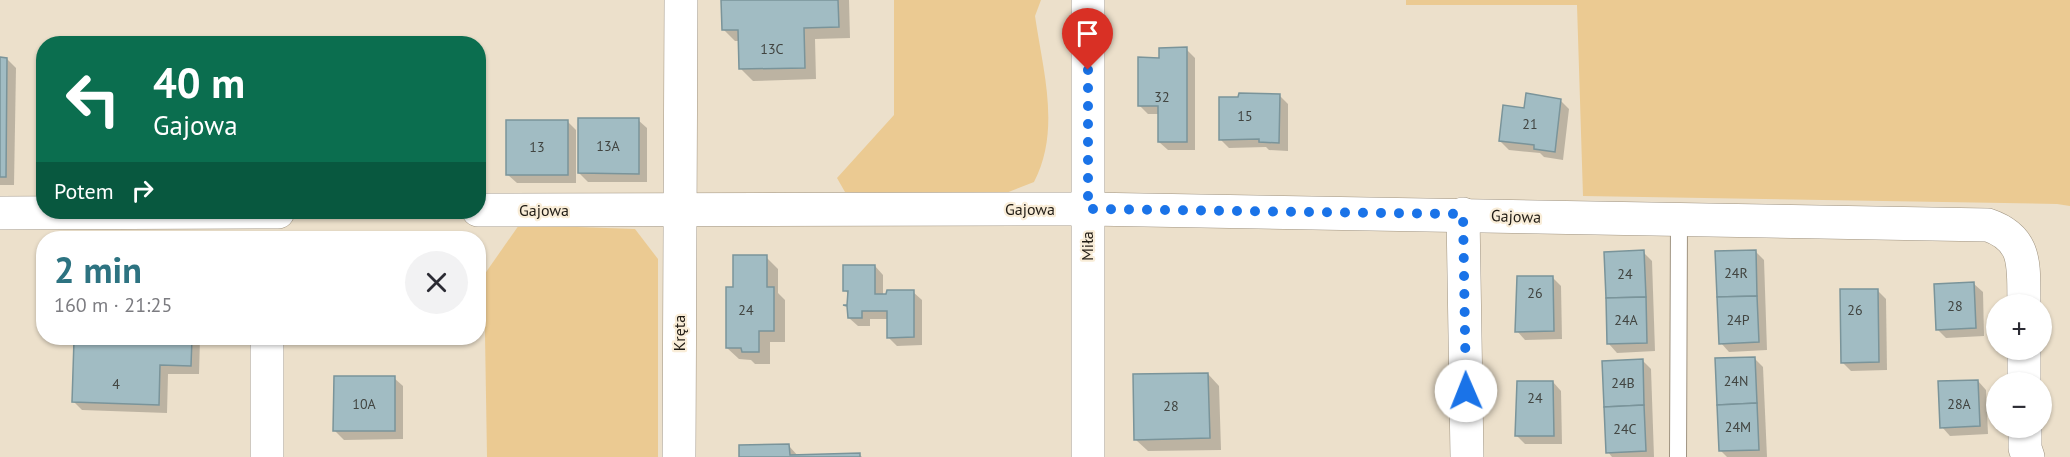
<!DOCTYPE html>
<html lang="pl">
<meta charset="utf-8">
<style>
:root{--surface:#fff;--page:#f2f2f3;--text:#2b2b33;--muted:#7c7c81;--accent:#2d7381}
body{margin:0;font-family:"PT Sans",sans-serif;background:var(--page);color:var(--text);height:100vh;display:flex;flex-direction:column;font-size:22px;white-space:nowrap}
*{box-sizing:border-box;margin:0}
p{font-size:20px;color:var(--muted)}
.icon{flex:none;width:33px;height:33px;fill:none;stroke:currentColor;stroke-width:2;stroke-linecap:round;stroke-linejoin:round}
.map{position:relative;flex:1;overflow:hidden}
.side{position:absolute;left:36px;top:231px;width:450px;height:114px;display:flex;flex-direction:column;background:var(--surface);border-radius:24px;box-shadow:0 2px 4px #0004}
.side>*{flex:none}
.top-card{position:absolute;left:36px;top:36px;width:450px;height:183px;border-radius:24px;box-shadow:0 2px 4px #0004;background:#0b6e4f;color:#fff;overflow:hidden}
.fabs{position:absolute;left:1986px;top:294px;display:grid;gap:12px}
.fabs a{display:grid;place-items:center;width:66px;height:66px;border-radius:50%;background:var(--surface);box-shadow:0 2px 4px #0004;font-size:30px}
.pin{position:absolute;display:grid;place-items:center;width:51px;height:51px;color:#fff;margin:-62px -26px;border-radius:50% 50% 50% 0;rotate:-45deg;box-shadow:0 0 6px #0007}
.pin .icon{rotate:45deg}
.me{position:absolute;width:66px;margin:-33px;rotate:359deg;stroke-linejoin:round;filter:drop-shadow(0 0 4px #0008)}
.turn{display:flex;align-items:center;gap:21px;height:126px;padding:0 18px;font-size:27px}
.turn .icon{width:78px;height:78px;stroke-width:2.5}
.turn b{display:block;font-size:42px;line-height:51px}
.then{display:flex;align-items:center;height:57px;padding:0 18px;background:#0003;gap:12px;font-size:22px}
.round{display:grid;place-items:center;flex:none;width:63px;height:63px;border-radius:32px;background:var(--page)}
.headline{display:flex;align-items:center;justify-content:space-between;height:102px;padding:0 18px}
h1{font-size:36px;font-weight:700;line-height:45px;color:var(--accent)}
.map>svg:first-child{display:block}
.green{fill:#ebca92}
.shadow{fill:#0003}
.building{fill:#a1bcc3;stroke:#7a949a;stroke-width:1.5}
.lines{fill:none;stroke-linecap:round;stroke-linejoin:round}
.lane-casing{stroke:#9f9380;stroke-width:18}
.street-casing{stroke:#9f9380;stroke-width:34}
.lane{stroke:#fff;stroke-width:16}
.street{stroke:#fff;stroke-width:33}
.route{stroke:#1a73e8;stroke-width:10;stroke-dasharray:0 18}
.labels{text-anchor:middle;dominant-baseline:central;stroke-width:4.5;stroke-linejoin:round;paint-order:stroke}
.number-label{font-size:14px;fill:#414440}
.street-label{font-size:16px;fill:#211c15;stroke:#f9edd8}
</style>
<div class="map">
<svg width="2070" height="457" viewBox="0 0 2070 457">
<rect width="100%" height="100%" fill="#ece0cb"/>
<g class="green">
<path d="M 894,0 L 1041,0 L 1035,16 C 1043,71 1061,130 1034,182 L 996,197 L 845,192 L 837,178 L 894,115 Z"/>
<path d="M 1406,0 L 2070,0 L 2070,206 L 2057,204 L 1583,196 L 1577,5 L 1406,5 Z"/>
<path d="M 519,225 L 635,229 L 658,259 L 658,457 L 487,457 L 484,275 Z"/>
</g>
<g class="shadow">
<path d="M 722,0 L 849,0 L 850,38 L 815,39 L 816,79 L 753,81 L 741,69 L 740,41 L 735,41 L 723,29 Z"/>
<path d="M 1186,49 L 1195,58 L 1195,150 L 1168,150 L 1159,142 L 1159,114 L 1148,114 L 1139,105 L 1160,59 Z"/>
<path d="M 0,59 L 7,59 L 16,68 L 14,185 L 0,185 Z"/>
<path d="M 1279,95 L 1288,104 L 1288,151 L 1269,150 L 1266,147 L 1229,148 L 1220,139 Z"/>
<path d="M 1560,100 L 1569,109 L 1563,160 L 1544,157 L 1540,153 L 1509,150 L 1500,141 L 1526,109 Z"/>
<path d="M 638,120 L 647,128 L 647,182 L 588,182 L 579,173 Z"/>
<path d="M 567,121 L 576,130 L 576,183 L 517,183 L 508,175 Z"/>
<path d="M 1755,251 L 1764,260 L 1767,350 L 1729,352 L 1721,343 Z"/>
<path d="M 1643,252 L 1652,261 L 1655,351 L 1617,353 L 1609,344 Z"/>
<path d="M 766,257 L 778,269 L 778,293 L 785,300 L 785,342 L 770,342 L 770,364 L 755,364 L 751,360 L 739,359 L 727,348 L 734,288 Z"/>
<path d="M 875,266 L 883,275 L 883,295 L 913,292 L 922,300 L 922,345 L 897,346 L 888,337 L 888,319 L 870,319 L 870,326 L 858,326 L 849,318 L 849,295 L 845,290 Z"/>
<path d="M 1553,278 L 1561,286 L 1562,339 L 1525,340 L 1517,331 Z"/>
<path d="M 1974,284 L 1983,292 L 1984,336 L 1946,338 L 1937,329 Z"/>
<path d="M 1877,290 L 1886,299 L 1887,370 L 1851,371 L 1842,362 Z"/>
<path d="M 128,338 L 200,338 L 199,374 L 168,374 L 167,413 L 82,410 L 74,402 L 128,343 Z"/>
<path d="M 1755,359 L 1763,367 L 1767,457 L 1727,457 L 1720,450 Z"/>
<path d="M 1642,360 L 1651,369 L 1654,457 L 1612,457 L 1608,452 Z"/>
<path d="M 1208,374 L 1219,386 L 1221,450 L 1148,451 L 1136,440 Z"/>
<path d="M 394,378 L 403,386 L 403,439 L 344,440 L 335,431 Z"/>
<path d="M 1978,381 L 1986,390 L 1988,434 L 1950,436 L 1942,427 Z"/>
<path d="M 1553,382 L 1561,391 L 1562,444 L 1525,444 L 1517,436 Z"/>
<path d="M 789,446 L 799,457 L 860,455 L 862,457 L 741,457 Z"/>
</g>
<g class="building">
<path d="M 721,0 L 838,0 L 839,27 L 804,28 L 805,68 L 739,69 L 738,30 L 722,30 Z"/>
<path d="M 1187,47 L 1187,142 L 1158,142 L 1158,106 L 1138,106 L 1138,57 L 1159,58 L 1159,48 Z"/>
<path d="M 0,57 L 7,58 L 6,177 L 0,177 Z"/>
<path d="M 1239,93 L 1280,94 L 1279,143 L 1259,142 L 1259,139 L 1219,140 L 1219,97 L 1238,97 Z"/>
<path d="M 1526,93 L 1561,99 L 1555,152 L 1534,149 L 1534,145 L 1499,141 L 1503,105 L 1524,108 Z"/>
<path d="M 578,118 L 639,118 L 639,174 L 578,173 Z"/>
<rect x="506" y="120" width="62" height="55"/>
<path d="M 1644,250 L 1646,297 L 1606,298 L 1604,252 Z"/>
<path d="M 1756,250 L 1757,296 L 1717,297 L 1715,251 Z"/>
<path d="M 733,255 L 767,255 L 767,287 L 774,287 L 774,331 L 759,331 L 759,352 L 742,352 L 741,348 L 726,348 L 726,287 L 733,287 Z"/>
<path d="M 843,265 L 875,265 L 875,294 L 886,294 L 887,290 L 914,290 L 914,337 L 887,338 L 887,311 L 862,311 L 862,318 L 848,318 L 847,306 L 843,305 L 847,305 L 848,291 L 843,291 Z"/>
<path d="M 1517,276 L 1553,276 L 1554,331 L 1515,332 Z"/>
<path d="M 1974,282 L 1976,328 L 1936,330 L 1934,284 Z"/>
<path d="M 1840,289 L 1878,289 L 1879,362 L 1841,363 Z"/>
<path d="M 1757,296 L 1759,342 L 1719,344 L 1717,297 Z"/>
<path d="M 1646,297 L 1647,343 L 1607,344 L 1606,298 Z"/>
<path d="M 127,338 L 192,338 L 191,366 L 160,365 L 159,405 L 72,402 L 74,340 L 127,341 Z"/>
<path d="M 1755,357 L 1757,403 L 1717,405 L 1715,358 Z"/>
<path d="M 1643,359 L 1644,405 L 1604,407 L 1602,361 Z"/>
<path d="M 1208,373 L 1210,438 L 1134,440 L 1133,374 Z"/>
<path d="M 334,376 L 395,376 L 395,431 L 333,431 Z"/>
<path d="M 1978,380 L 1980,426 L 1940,428 L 1938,381 Z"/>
<path d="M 1517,381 L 1553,381 L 1554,436 L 1515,436 Z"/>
<path d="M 1757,403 L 1759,450 L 1719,451 L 1717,405 Z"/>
<path d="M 1644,405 L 1646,451 L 1606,453 L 1604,407 Z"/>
<path d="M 789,444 L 790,455 L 860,453 L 860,457 L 739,457 L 739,445 Z"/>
</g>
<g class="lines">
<g class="lane-casing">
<path id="lane" d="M 1678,457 L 1679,221"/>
</g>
<g class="street-casing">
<g id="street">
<path d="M 478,210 L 1087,209 L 1988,225 C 2029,239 2023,268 2024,304"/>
<path d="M 0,213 L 278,212"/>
<path d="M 1463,214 L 1467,457"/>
<path d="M 2024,350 L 2024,382"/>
<path d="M 2025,428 L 2025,448 L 2028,457"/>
<path d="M 267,457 L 267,338"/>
<path d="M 679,457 L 681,0"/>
<path d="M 1088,457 L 1088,0"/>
</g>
</g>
<use href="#lane" class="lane"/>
<use href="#street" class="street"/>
</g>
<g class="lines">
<path class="route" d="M 1088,70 L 1088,209 L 1463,214 L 1466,391"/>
</g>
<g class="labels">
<g class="number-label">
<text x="772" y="49">13C</text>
<text x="1162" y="97">32</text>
<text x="1245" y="116">15</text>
<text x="1530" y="124">21</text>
<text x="608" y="146">13A</text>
<text x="537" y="147">13</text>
<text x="1736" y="273">24R</text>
<text x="1625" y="274">24</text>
<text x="1535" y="293">26</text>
<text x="1955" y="306">28</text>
<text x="746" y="310">24</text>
<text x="1855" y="310">26</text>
<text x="1626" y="320">24A</text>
<text x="1738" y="320">24P</text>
<text x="1736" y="381">24N</text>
<text x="1623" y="383">24B</text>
<text x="116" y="384">4</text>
<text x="1535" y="398">24</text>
<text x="364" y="404">10A</text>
<text x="1959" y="404">28A</text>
<text x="1171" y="406">28</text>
<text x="1738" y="427">24M</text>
<text x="1625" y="429">24C</text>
</g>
<g class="street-label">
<text x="1030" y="209">Gajowa</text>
<text x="544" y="210">Gajowa</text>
<text transform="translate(1516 216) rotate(2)">Gajowa</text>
<text transform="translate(1087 246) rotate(-90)">Miła</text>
<text transform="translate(679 333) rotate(-90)">Kręta</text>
</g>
</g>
</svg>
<div class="fabs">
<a>+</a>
<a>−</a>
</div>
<div class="pin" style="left:1088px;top:70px;background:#d93025"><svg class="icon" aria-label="arrive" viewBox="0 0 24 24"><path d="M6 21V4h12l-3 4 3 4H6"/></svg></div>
<svg class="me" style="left:1466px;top:391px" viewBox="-20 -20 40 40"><circle r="19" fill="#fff"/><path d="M0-13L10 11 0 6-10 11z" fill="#1a73e8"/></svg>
<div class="top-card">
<div class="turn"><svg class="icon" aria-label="left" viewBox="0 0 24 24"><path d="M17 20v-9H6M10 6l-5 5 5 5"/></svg><div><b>40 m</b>Gajowa</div></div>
<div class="then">Potem<svg class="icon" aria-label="right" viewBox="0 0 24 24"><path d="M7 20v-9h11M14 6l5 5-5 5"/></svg></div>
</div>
<section class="side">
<div class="headline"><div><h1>2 min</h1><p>160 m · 21:25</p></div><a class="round"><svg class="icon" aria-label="close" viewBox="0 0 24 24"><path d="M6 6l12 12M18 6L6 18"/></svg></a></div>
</section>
</div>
